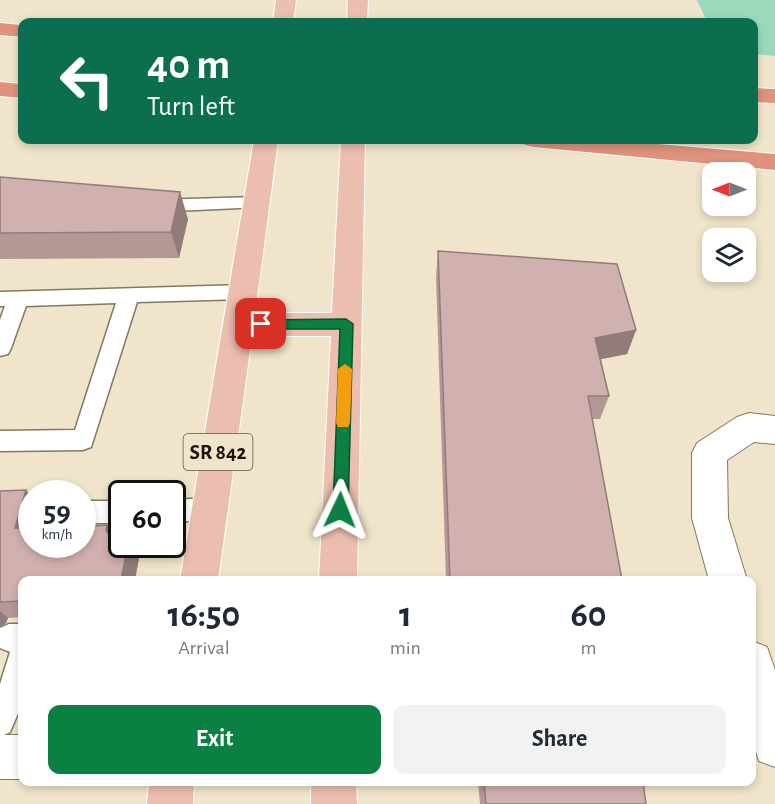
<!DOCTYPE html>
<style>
:root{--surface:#fff;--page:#f2f2f3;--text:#1f2937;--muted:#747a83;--accent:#0b8043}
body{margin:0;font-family:"Alegreya Sans",sans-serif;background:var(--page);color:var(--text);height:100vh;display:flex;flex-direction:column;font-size:22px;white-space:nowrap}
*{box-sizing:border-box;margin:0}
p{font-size:20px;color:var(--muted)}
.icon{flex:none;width:33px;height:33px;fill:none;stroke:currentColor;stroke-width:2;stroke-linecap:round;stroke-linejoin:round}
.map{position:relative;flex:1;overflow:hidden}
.details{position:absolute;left:18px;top:576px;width:738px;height:210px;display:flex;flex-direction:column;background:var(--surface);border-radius:12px;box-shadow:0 3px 9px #0003}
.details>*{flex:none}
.hud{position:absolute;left:18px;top:18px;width:740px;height:126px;border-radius:12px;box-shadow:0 3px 9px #0003;background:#0b6e4f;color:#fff;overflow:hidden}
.needle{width:39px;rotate:270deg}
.controls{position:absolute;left:702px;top:162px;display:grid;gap:12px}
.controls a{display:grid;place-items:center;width:54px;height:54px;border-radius:12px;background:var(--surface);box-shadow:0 3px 9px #0003;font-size:30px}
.speed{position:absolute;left:18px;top:480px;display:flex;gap:12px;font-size:30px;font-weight:700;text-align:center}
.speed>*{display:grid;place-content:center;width:78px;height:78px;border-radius:50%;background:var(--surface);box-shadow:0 3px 9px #0003;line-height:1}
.speed small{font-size:15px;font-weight:400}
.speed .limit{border:3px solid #111;border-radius:9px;background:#fff;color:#111}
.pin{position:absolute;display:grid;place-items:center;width:51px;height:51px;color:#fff;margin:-26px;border-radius:12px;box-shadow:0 3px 9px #0006}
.me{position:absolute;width:66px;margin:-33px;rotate:2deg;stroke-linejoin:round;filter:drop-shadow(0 0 4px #0008)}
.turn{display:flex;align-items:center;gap:21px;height:126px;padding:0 30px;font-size:27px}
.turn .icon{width:78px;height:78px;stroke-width:2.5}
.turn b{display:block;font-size:42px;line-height:51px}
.eta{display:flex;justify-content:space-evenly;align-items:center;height:102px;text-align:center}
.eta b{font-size:36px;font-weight:600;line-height:42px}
.primary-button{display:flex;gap:12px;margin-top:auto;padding:12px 30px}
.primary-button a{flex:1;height:69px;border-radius:12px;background:var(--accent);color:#fff;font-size:24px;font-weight:600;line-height:69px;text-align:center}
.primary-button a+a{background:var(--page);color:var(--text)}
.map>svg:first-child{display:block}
.green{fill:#9bd9bd}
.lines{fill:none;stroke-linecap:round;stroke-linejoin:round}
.service-casing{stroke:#837961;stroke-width:3}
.minor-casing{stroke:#837961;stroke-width:2}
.tertiary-casing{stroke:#837961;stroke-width:2}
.primary-casing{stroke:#fff;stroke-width:2}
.motorway-casing{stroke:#fff;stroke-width:2}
.service{fill:#fff;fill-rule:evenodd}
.minor{fill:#fff;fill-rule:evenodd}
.tertiary{fill:#fff;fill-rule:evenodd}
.primary{fill:#ecbeb0;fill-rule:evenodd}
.motorway{fill:#df937c;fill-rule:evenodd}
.wall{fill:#b49896}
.shaded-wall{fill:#927c7a}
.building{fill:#d1b1af;stroke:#927c7a;stroke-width:1.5}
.route{fill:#0b8043;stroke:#07532c;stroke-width:1.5}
.slow{fill:#f59e0b}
.labels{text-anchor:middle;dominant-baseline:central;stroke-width:5;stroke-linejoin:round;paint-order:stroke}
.shield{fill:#f0e5ca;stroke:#5a5446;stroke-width:1.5}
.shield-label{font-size:21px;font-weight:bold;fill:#1a160d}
</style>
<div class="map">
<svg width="775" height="804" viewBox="0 0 775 804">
<rect width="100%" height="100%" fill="#f0e5ca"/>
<path class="green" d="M 697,0 L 775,0 L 775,56 L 753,54 L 753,22 L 707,22 Z"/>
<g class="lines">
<g class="service-casing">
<g id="service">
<path d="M 256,197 L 262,199 L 265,203 L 262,207 L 153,212 L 147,210 L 144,206 L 147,202 L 153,200 Z"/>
<path d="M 244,285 L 251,287 L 254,292 L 251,297 L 244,299 L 137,302 L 91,447 L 83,450 L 0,451 L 0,431 L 75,430 L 116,303 L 26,306 L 11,348 L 8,354 L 0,356 L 0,320 L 5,306 L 0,306 L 0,292 Z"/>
<path d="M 209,498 L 218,501 L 221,509 L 218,517 L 209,520 L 172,522 L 172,500 Z"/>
<rect x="82" y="501" width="40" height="22"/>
<path d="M 122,541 L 122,544 L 146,546 L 142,554 L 133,558 L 124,554 L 120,546 Z"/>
<path d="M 9,624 L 22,624 L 22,704 L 10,732 L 0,737 L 0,684 L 10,652 L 0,648 L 0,628 Z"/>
</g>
</g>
<g class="minor-casing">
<g id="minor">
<path d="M 749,413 L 775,416 L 775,444 L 754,442 L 727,460 L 728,518 L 747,580 L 709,580 L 692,518 L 692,453 L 697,443 L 737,417 Z"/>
<path d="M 752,641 L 767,647 L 775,670 L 775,767 L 759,761 L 752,739 Z"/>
</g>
</g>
<g class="tertiary-casing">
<rect id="tertiary" x="0" y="735" width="22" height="44"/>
</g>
<g class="primary-casing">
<g id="primary">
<path d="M 276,0 L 296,0 L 293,22 L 273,22 Z"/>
<path d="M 348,0 L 368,0 L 367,22 L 347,22 Z"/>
<path d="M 254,140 L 278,140 L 255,313 L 332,313 L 341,140 L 365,140 L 357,580 L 319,580 L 331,336 L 252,336 L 218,580 L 180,580 Z"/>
<path d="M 149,782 L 194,782 L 193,804 L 147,804 Z"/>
<path d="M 311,782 L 356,782 L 357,804 L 311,804 Z"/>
</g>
</g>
<g class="motorway-casing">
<g id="motorway">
<path d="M 0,23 L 22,25 L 22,37 L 0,35 Z"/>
<path d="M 0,82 L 22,84 L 22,98 L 0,96 Z"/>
<path d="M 753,88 L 775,89 L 775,103 L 753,102 Z"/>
<path d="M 521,140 L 611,140 L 775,154 L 775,170 L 533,147 L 524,145 Z"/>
</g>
</g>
<use href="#service" class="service"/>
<use href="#minor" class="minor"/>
<use href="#tertiary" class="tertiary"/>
<use href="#primary" class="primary"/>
<use href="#motorway" class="motorway"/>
</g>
<g class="wall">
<path d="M 0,177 L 188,219 L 179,258 L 0,259 Z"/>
<path d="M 438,251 L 636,330 L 627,354 L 601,359 L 609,396 L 600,419 L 592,419 L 622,580 L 446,580 L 436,277 Z"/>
<path d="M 26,490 L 32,498 L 32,544 L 78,545 L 89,540 L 107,525 L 118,542 L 139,558 L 135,580 L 22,580 L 22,617 L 8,618 L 6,623 L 0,627 L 0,491 Z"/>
<path d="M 478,782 L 643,782 L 646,804 L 480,804 Z"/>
</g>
<g class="shaded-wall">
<path d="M 180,192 L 188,219 L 179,258 L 171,232 Z"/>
<path d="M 636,330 L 627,354 L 587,362 L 595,338 Z"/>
<path d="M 26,490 L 32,498 L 32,544 L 40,556 L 15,528 Z"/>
<path d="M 107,525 L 119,543 L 112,539 L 106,530 Z"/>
<path d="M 128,544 L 131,544 L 139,558 L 135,580 L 121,580 Z"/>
<path d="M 0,611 L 8,618 L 6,623 L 0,627 Z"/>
</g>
<g class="building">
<path d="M 0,177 L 180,192 L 171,232 L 0,233 Z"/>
<path d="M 438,251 L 617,264 L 636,330 L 595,338 L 609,396 L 588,396 L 622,580 L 450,580 Z"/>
<path d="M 26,490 L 15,528 L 20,528 L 25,539 L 32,541 L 32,544 L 82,544 L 82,543 L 89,540 L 93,526 L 107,525 L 106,530 L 112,539 L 122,543 L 122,544 L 128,544 L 121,580 L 22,580 L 22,601 L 0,602 L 0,491 Z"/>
<path d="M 484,782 L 643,782 L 646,804 L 486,804 Z"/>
</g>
<path class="route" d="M 346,319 L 353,324 L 348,510 L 346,515 L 340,517 L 335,515 L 333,510 L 340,329 L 261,329 L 254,324 L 261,320 Z"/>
<path class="slow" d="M 345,364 L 352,369 L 350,423 L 348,427 L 338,427 L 336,423 L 338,369 Z"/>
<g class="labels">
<rect class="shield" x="183.5" y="434" width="69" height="36" rx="4.5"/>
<g class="shield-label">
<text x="218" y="452">SR 842</text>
</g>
</g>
</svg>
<div class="controls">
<a><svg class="needle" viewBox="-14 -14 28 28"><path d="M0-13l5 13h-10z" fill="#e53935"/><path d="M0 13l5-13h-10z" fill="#747a83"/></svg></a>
<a><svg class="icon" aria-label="layers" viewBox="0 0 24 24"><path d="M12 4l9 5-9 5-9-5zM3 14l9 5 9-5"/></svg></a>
</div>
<div class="speed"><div>59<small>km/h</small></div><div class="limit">60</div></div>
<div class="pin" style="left:261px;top:324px;background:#d93025"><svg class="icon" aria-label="arrive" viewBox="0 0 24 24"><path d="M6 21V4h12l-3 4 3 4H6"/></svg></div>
<svg class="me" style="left:340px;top:510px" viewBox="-20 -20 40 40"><path d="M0-17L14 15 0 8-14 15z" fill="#0b8043" stroke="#fff" stroke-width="4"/></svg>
<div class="hud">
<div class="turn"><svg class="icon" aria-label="left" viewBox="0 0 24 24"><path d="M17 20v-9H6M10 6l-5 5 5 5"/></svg><div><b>40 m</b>Turn left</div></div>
</div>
<section class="details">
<div class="eta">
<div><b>16:50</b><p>Arrival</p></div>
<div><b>1</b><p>min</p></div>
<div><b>60</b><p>m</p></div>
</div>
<div class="primary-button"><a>Exit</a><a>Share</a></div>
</section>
</div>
